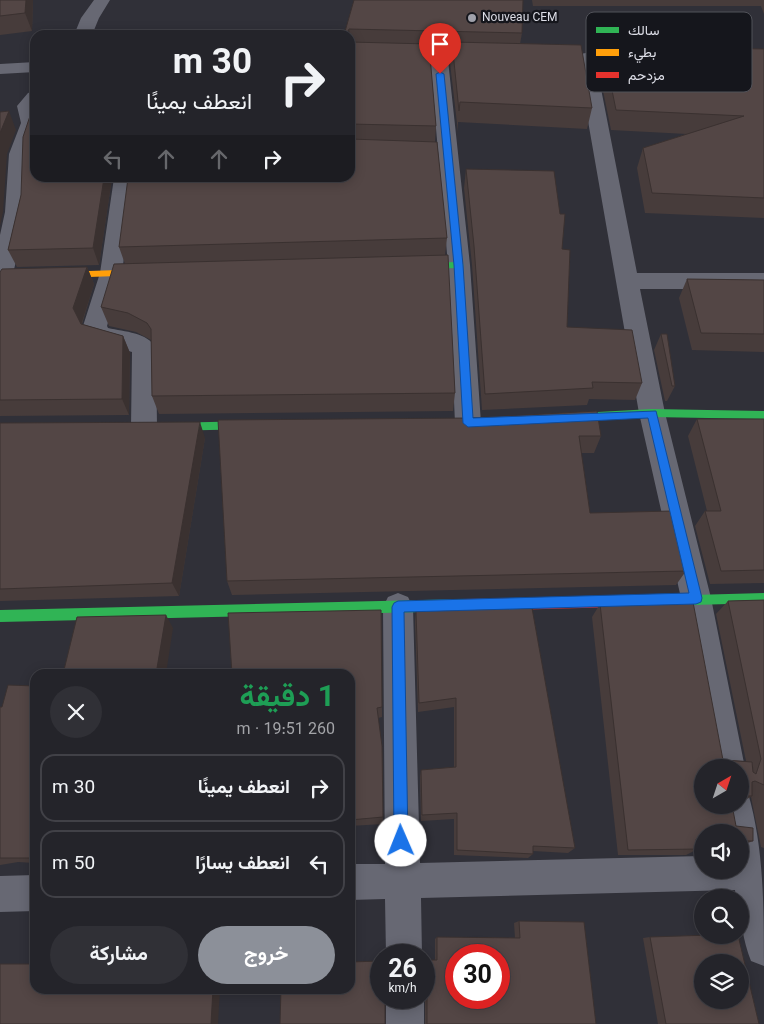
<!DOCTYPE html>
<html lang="ar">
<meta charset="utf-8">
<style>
:root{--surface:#24242a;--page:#303036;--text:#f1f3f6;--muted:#a3a4a8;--line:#414147;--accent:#8c9099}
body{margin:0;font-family:Georgia,Vazirmatn,serif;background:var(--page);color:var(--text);direction:rtl;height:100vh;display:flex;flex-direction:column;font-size:19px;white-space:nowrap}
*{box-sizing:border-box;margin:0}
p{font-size:16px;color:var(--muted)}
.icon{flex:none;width:28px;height:28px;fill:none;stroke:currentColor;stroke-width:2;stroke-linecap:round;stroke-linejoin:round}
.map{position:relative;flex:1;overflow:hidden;direction:ltr}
.details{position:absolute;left:30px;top:669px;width:325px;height:325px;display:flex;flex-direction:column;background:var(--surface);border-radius:15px;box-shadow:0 2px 12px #0003,0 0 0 1px var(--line);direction:rtl}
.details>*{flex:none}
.guide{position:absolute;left:30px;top:30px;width:325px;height:152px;border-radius:15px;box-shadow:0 2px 12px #0003,0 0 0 1px var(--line);direction:rtl;background:#24242a;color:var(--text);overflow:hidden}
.needle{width:32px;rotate:39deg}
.controls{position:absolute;left:694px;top:759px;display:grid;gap:10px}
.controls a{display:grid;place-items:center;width:55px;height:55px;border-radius:50%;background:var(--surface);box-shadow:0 2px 12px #0003,0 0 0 1px var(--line);font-size:25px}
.speed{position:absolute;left:370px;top:944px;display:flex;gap:10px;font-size:25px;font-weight:700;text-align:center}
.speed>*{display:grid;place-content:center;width:65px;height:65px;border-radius:50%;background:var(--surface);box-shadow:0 2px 12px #0003,0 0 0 1px var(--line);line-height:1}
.speed small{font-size:12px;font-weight:400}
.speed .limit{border:8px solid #d22;background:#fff;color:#111}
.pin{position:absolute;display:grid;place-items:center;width:42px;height:42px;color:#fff;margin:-51px -21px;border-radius:50% 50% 50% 0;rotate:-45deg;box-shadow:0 0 5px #0007}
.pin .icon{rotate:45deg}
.me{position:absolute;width:55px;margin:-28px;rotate:359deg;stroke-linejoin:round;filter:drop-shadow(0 0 4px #0008)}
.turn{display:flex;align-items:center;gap:18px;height:105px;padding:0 20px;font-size:22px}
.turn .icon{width:65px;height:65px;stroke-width:2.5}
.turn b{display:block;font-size:35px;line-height:42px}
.lanes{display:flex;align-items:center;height:48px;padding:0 20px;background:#0003;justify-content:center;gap:25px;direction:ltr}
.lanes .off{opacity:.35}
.round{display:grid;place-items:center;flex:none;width:52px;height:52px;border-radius:26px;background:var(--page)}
.summary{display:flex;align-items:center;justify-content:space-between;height:85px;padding:0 20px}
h1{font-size:30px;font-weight:700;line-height:38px;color:#1e9e55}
.button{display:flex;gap:10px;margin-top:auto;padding:10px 20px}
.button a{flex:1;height:58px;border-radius:30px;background:var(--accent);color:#fff;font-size:20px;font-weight:700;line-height:58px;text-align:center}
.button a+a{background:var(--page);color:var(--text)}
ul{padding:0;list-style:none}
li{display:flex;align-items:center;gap:15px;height:68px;margin:0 10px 8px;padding:0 10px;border:2px solid var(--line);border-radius:15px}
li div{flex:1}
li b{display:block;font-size:19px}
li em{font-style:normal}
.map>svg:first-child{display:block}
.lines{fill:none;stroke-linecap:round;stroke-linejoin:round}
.street{fill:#676873;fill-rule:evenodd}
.fast{fill:#30b455;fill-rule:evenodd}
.slow{fill:#ff9f0a;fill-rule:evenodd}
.jam{fill:#e5322d;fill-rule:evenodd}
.wall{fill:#473c3b}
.shaded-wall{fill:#3a3130}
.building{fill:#534645;stroke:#3a3130;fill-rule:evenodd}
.route{fill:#1a73e8;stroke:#114b97}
.poi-dot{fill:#a0a1aa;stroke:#15161c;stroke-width:2}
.labels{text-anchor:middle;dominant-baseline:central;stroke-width:4.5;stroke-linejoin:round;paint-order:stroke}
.far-poi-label{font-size:12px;fill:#dddee7;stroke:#15161c;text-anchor:start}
.key{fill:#15161c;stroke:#515259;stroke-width:1}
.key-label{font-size:14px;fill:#dddee7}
</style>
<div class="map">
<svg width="764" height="1024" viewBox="0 0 764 1024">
<rect width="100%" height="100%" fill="#303038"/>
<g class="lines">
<g class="street">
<path d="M 94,0 L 110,0 L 99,18 L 92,35 L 74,35 L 81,18 Z"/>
<path d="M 350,48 L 488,51 L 494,52 L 497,56 L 494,60 L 488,61 L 448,60 L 470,265 L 481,423 L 477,430 L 468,433 L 459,430 L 455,423 L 448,265 L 430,60 L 350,58 Z"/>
<path d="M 586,53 L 592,54 L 595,58 L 637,273 L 764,273 L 764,289 L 640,289 L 665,413 L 711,598 L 745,768 L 740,780 L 740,768 L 712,768 L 681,598 L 639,413 L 577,58 L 580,54 Z"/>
<path d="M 35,62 L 35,72 L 0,74 L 0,64 Z"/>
<path d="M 35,91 L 35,138 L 29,154 L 27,212 L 11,283 L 8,289 L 0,291 L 0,235 L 5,212 L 9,154 L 21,123 L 17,106 L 28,93 Z"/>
<path d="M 114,178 L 134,178 L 122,273 L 107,326 L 108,328 C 125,332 147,332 156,348 L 157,427 L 153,434 L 144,437 L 135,434 L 131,427 L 132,352 L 90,340 L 83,326 L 100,273 Z"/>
<path d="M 398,593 L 408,597 L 413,607 L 420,863 L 702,856 L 702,870 L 740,870 L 740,832 L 724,832 L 719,805 L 740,805 L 740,790 L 748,793 C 764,848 764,908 764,966 L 751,961 C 743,940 740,920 740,898 L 736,898 L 735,890 L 421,898 L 422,955 L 386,955 L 385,899 L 350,900 L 350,864 L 385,864 L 383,607 L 388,597 Z"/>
<path d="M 35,875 L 35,911 L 0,912 L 0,876 Z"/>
<rect x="386" y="998" width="38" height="26"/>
</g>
<g class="fast">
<path d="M 459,262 L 464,265 L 459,268 L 411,269 L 406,266 L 411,263 Z"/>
<path d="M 652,409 L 764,411 L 764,419 L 652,417 L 561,422 L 556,418 L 561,414 Z"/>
<path d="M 256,421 L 261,425 L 256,429 L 164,431 L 159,427 L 164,423 Z"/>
<path d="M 764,593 L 764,603 L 657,606 L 653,605 L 651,601 L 653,597 L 657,596 Z"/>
<path d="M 465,599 L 469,601 L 471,605 L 469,609 L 465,611 L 0,622 L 0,610 Z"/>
</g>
<path class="slow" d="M 148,269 L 153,272 L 148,275 L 0,280 L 0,274 Z"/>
<path class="jam" d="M 657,596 L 661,597 L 663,601 L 661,605 L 657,606 L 465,611 L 461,609 L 459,605 L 461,601 L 465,599 Z"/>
</g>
<g class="wall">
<path d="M 0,0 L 33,0 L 32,31 L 0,35 Z"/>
<path d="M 354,0 L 522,33 L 520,44 L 592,108 L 587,129 L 458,122 L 458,132 L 450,63 L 451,49 L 429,48 L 436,126 L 435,142 L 447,238 L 445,255 L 455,393 L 453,411 L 159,414 L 152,396 L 151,340 L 136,332 L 109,326 L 101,307 L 125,264 L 119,247 L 350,178 L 350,35 L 344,35 Z"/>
<path d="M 532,0 L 764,0 L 764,14 L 761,6 L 533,6 Z"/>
<path d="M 603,46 L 764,49 L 764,218 L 645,213 L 637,168 L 643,148 L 687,134 L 611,130 L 598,66 Z"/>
<path d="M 466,169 L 560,214 L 567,327 L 642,383 L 635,400 L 589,399 L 587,405 L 482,410 L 472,265 L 464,188 Z"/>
<path d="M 35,178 L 112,178 L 99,265 L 17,267 L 8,250 L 21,195 Z"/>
<path d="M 87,267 L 94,284 L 82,324 L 123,336 L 130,353 L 129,415 L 0,416 L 0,272 Z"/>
<path d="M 687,279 L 764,280 L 764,352 L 692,350 L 679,298 Z"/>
<path d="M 661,334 L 675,386 L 667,401 L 665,401 L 654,350 Z"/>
<path d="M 471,418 L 601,436 L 594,453 L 581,453 L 590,513 L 686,571 L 676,585 L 232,595 L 227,581 Z"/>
<path d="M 697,419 L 764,419 L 764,583 L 710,584 L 695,526 L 705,511 L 707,511 L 688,436 Z"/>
<path d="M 0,423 L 205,438 L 179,596 L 0,601 Z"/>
<path d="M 764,600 L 764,848 L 761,847 L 751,797 L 740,802 L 740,768 L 702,768 L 736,826 L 753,841 L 740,846 L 740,832 L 702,832 L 702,845 L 697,845 L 698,849 L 686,855 L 618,855 L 592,617 L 600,604 L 723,760 L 746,761 L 716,614 L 728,601 Z"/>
<path d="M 381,610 L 382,717 L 378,718 L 382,746 L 383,824 L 350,826 L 350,674 Z"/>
<path d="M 416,611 L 575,848 L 568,853 L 533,851 L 533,854 L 528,858 L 454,855 L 454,819 L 421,821 L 420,777 L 421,770 L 454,767 L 454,707 L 418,712 L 415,622 Z"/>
<path d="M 35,686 L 35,863 L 18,862 L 0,865 L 0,707 L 2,707 Z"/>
<path d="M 519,921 L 596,1024 L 425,1024 L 425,997 L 435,960 L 435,939 L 437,937 L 515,938 L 514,923 Z"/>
<path d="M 650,937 L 759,1024 L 658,1024 L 643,938 Z"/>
</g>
<g class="shaded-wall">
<path d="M 26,0 L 33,0 L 32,31 L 25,13 Z"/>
<path d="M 349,29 L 350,35 L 348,35 L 348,31 Z"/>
<path d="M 9,111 L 16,130 L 7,154 L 3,212 L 0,226 L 0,133 Z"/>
<path d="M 104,178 L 112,178 L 99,265 L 93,248 Z"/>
<path d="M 87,267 L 94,284 L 81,325 L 73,308 Z"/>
<path d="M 123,336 L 130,353 L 129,415 L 122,399 Z"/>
<path d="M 200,422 L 205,438 L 179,596 L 172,583 Z"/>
<path d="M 166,615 L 173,628 L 166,674 L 156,674 Z"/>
<path d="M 213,989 L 220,989 L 218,1024 L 211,1024 Z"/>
</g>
<g class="building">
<path d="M 0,0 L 26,0 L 25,13 L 0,16 Z"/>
<path d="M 354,0 L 523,0 L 522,33 L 349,29 L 348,31 L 348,35 L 344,35 Z"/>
<path d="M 350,42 L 429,44 L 436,126 L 350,124 Z"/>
<path d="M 452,42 L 581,45 L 592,108 L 460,102 L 459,111 Z"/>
<path d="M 603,46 L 764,49 L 764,198 L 652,193 L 643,148 L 744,116 L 616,110 Z"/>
<path d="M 9,111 L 0,133 L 0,112 Z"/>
<path d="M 35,115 L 35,178 L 104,178 L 93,248 L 8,250 L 21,195 L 23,137 L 30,116 Z"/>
<path d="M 350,139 L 437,142 L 447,238 L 119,247 L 128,178 L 350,178 Z"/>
<path d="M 466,169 L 554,171 L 560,214 L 565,214 L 562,249 L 570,250 L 567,327 L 632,330 L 642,383 L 592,382 L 593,388 L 485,394 L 474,246 Z"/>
<path d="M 448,255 L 455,393 L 152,396 L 151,329 L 147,323 L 128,313 L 101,307 L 114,264 Z"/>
<path d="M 87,267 L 73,308 L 81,324 L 123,336 L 122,399 L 0,400 L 0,272 L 2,269 Z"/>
<path d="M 687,279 L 764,280 L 764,334 L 701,333 Z"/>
<path d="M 661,334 L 667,334 L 675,386 L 672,386 Z"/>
<path d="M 597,411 L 601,436 L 579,436 L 590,513 L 672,511 L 686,571 L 227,581 L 218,420 L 471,418 Z"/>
<path d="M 697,419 L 764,419 L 764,570 L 721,571 L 705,511 L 721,511 Z"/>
<path d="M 200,422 L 172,583 L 0,589 L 0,423 Z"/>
<path d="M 764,600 L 764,785 L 755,781 L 752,782 L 752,796 L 740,796 L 740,768 L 702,768 L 702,805 L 732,805 L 736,826 L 753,828 L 753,841 L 740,841 L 740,832 L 702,832 L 702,839 L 696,839 L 698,849 L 628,850 L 600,604 L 693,602 L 723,760 L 752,762 L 753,772 L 756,774 L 761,759 L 728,601 Z"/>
<path d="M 532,608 L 575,848 L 533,846 L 533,854 L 457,850 L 457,813 L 422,815 L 421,770 L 456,767 L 456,698 L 419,703 L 416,611 Z"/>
<path d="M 381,610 L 382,707 L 377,708 L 382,746 L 383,817 L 350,820 L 350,674 L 232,674 L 228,613 Z"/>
<path d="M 166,615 L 156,674 L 63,674 L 77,617 Z"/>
<path d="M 8,685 L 35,686 L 35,858 L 0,858 L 0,707 L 2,707 Z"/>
<path d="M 519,921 L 584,922 L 596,1024 L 427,1024 L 427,997 L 424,997 L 424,960 L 437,960 L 437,937 L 520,938 ZM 456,955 L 499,955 L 499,998 L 456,998 Z"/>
<path d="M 711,935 L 738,935 L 759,1024 L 666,1024 L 650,937 ZM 702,962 L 740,962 L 740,1000 L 702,1000 Z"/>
<path d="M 381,961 L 381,998 L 385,998 L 385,1024 L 280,1024 L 281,989 L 350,989 L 350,962 Z"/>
<path d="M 0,964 L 35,964 L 35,989 L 213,989 L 211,1024 L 0,1024 Z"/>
</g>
<path class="route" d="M 440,72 L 444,74 L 463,265 L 473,418 L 656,411 L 702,598 L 701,602 L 696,604 L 404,612 L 408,841 L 406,846 L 401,848 L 396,846 L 394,841 L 392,607 L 394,603 L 398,601 L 689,593 L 648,418 L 468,427 L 463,423 L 454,265 L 436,74 Z"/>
<circle class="poi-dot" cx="472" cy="18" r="5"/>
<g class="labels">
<g class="far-poi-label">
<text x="482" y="18">Nouveau CEM</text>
</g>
</g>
<rect x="586" y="12" width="166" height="80" rx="8" class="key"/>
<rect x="596" y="27" width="23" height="6" fill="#30b455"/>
<rect x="596" y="49" width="23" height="7" fill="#ff9f0a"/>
<rect x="596" y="72" width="23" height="6" fill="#e5322d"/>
<g class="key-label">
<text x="628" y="35">سالك</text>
<text x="628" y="57">بطيء</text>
<text x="628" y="80">مزدحم</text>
</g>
</svg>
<div class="controls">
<a><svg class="needle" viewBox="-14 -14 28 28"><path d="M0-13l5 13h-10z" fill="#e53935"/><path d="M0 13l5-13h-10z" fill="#a3a4a8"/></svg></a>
<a><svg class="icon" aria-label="sound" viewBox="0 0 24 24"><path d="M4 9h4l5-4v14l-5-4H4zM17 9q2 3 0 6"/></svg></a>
<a><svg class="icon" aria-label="search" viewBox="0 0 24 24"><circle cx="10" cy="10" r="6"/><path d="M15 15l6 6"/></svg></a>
<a><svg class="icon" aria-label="layers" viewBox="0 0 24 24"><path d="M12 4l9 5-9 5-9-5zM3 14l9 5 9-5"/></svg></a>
</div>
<div class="speed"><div>26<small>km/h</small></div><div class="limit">30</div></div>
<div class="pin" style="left:440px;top:74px;background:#d93025"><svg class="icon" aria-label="arrive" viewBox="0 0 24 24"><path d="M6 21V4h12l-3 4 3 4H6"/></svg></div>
<svg class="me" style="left:401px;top:841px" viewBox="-20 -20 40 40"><circle r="19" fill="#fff"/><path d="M0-13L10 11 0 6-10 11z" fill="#1a73e8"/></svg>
<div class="guide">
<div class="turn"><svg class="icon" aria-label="right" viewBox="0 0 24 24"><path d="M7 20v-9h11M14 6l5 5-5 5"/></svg><div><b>30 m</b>انعطف يمينًا</div></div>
<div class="lanes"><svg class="icon off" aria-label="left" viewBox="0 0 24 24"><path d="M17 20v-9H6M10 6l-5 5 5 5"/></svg><svg class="icon off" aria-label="ahead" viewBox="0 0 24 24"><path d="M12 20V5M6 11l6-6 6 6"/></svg><svg class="icon off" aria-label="ahead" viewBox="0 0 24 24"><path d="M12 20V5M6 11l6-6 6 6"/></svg><svg class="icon" aria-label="right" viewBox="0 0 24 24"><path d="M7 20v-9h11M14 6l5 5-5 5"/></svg></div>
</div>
<section class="details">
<div class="summary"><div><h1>1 دقيقة</h1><p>260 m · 19:51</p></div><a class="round"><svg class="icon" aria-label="close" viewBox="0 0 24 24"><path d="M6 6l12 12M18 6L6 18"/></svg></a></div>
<ul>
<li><svg class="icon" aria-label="right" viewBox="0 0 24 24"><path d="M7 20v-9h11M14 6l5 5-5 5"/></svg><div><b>انعطف يمينًا</b></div><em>30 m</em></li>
<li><svg class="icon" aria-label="left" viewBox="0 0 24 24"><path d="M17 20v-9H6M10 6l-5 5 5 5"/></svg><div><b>انعطف يسارًا</b></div><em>50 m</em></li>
</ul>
<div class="button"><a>خروج</a><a>مشاركة</a></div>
</section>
</div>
